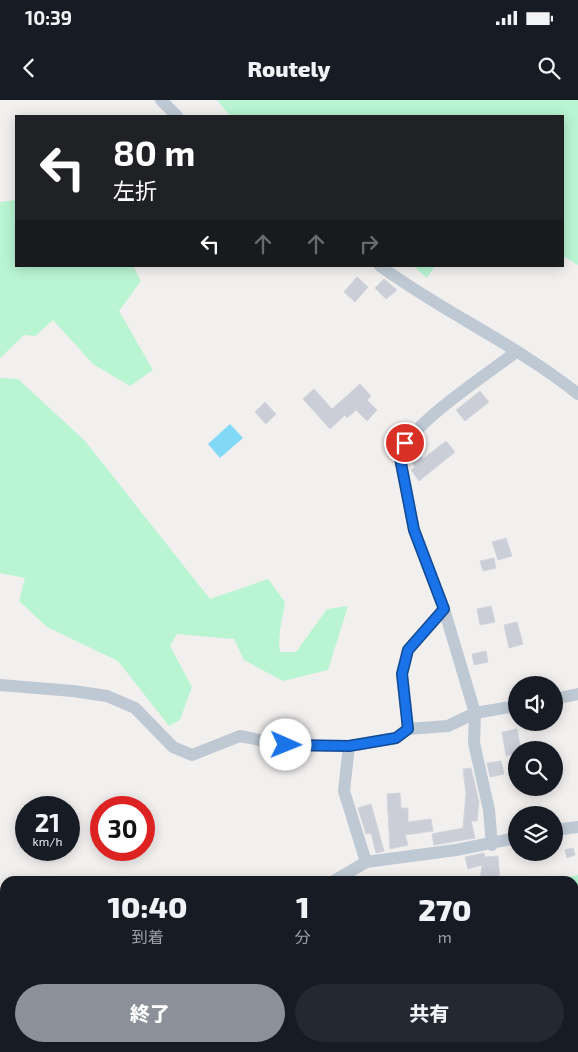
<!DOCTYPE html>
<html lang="ja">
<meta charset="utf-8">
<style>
:root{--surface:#171b24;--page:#242831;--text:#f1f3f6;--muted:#9ea1a6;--accent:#8c9099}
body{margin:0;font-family:"Exo 2","Noto Sans JP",sans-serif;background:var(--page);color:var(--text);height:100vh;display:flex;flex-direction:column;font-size:19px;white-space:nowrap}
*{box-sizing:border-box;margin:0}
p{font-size:16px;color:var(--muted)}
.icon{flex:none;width:28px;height:28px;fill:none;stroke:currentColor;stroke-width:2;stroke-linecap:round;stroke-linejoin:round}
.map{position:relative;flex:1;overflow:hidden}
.side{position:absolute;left:0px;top:776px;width:579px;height:176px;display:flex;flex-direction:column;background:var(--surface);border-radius:15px 15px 0 0;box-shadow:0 2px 12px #0003}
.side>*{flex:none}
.banner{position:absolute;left:15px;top:15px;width:549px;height:152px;border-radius:0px;box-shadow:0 2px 12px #0003;background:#202124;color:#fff;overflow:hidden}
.buttons{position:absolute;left:508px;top:576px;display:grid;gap:10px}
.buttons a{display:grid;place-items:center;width:55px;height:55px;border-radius:50%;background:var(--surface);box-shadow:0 2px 12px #0003;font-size:25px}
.speed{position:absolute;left:15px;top:696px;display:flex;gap:10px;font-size:25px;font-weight:700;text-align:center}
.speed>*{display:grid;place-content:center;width:65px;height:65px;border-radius:50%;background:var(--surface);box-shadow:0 2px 12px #0003;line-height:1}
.speed small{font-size:12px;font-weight:400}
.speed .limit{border:8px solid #d22;background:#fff;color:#111}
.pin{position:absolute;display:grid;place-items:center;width:42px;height:42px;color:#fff;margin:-21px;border:2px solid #fff;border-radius:50%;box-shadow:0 1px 5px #0007}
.me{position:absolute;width:55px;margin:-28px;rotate:91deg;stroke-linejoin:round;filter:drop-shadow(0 0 4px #0008)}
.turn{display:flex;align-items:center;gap:18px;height:105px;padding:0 15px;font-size:22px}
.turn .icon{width:65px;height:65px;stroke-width:2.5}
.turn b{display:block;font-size:35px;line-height:42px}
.lanes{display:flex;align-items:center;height:48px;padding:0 15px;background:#0003;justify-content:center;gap:25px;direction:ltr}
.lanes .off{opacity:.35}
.eta{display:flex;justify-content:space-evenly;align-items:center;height:85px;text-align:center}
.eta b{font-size:30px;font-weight:800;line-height:35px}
.action{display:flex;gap:10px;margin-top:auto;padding:10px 15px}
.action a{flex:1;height:58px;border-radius:30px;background:var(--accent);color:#fff;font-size:20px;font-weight:800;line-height:58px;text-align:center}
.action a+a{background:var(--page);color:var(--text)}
.status{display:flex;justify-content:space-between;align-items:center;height:35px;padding:0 25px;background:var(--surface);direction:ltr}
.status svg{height:14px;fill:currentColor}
header{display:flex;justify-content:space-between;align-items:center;height:65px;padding:0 15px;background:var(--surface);font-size:22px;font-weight:800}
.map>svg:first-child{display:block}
.green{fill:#b9f5d3}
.water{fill:#81d9f7}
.building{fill:#cbced6;stroke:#d3d5dc}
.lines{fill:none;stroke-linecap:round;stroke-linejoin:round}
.minor{stroke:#bec9d3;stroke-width:12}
.route-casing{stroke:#114b97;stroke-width:12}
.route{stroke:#1a73e8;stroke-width:9}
</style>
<div class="status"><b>10:39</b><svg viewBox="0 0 49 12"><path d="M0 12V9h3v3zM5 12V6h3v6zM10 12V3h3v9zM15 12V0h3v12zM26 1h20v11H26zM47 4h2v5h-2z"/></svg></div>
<header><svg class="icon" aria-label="back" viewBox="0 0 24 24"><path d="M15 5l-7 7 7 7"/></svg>Routely<svg class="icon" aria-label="search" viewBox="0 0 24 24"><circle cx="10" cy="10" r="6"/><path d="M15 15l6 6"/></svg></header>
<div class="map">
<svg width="578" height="952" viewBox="0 0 578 952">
<rect width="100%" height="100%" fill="#f2efef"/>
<g class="green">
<path d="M 217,0 L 578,0 L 578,165 L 563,156 L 562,16 L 230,16 Z"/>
<path d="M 16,100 L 16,166 L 133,166 L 141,181 L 119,211 L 153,270 L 130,286 L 93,264 L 53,220 L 35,236 L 24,235 L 0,258 L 0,102 Z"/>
<path d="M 413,166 L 435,166 L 427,178 Z"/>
<path d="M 0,278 L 18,279 L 85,341 L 210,499 L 268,479 L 285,502 C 283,518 277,537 280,552 L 296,552 L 327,509 L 348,506 L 328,570 L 283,581 L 244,560 L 234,539 L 177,534 L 170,546 L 192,587 L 180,620 L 169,626 L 118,561 L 47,527 L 19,501 L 25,478 L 0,473 Z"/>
<path d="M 578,775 L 578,952 L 0,952 L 0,910 L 5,908 L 5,948 L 574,948 L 574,781 L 548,781 Z"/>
</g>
<path class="water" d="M 230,324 L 243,338 L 220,358 L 208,344 Z"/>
<g class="building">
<path d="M 357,177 L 368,187 L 355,202 L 344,192 Z"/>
<path d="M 384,179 L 397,190 L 386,199 L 375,188 Z"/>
<path d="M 360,284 L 371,296 L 367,300 L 377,310 L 367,321 L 356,310 L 347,318 L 345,315 L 330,329 L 303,299 L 314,289 L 332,309 Z"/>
<path d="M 480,291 L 489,302 L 465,321 L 456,310 Z"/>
<path d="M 265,302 L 276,314 L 266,324 L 255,312 Z"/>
<path d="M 446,341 L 455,352 L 419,381 L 411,370 L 415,367 L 408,355 L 414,347 L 423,359 Z"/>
<path d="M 506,438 L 512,456 L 498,460 L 492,442 Z"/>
<path d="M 494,458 L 496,468 L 483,471 L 480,461 Z"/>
<path d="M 491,506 L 495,522 L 480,525 L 477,509 Z"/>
<path d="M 517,522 L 523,544 L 509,548 L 504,525 Z"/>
<path d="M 486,551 L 488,562 L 474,565 L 472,554 Z"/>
<path d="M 517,629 L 521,650 L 516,650 L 516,654 L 506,656 L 502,632 Z"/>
<path d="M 501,661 L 504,674 L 490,677 L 487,663 Z"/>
<path d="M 471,668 L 479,702 L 477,721 L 471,721 L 475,738 L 434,745 L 432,734 L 463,728 L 466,693 L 463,669 Z"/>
<path d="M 400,693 L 401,708 L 408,708 L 408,722 L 431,719 L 433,731 L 405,735 L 408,745 L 390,749 L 387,694 Z"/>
<path d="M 371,704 L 384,751 L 376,753 L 371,733 L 366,734 L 358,708 Z"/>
<path d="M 573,748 L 575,755 L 567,758 L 565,750 Z"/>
<path d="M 484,753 L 485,757 L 498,756 L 500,781 L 480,781 L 482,765 L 468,769 L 465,757 Z"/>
</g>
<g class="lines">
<g class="minor">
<path d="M 161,0 L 177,16"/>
<path d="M 380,166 C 443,212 517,245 578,294"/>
<path d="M 0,585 L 73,591 L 107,596 L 135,608 L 173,647 L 192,655 L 240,636 L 285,645 L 349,646 L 396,638 L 408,629 L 448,626 L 475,613 L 516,606"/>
<path d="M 554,599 L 578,594"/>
<path d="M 408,629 L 402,574 L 408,550 L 444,509"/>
<path d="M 349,646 L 344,691 L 366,762"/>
<path d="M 554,730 L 578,727"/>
<path d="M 492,745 L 489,710 L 474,643 L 475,613 L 444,509 L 414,430 L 399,353 C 418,319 483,277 516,252"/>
<path d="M 334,781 L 366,762 L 456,750 L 516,738"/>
<path d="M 0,838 L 5,838"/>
</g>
</g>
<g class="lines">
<g class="route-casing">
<path id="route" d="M 286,645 L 349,646 L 396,638 L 408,629 L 402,574 L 408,550 L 444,509 L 414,430 L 399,353 L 405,343"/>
</g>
<use href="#route" class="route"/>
</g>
</svg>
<div class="buttons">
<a><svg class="icon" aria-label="sound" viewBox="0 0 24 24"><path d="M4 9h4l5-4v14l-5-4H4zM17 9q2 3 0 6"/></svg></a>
<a><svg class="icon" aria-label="search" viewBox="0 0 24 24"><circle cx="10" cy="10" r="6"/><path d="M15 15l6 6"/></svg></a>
<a><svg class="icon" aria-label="layers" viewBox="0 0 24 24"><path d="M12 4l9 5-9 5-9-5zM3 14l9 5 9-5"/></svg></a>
</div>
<div class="speed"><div>21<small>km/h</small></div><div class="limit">30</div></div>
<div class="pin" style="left:405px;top:343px;background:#d93025"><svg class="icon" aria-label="arrive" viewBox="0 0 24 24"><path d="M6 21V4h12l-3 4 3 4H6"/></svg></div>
<svg class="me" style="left:286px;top:645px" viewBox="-20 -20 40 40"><circle r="19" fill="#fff"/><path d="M0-13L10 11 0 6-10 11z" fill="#1a73e8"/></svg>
<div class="banner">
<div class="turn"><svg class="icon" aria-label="left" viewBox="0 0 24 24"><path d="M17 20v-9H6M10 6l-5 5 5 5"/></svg><div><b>80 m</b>左折</div></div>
<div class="lanes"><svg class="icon" aria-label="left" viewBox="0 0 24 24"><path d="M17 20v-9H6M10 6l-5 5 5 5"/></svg><svg class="icon off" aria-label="ahead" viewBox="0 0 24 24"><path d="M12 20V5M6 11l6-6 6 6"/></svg><svg class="icon off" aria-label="ahead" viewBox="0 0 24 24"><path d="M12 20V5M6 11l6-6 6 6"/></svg><svg class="icon off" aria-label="right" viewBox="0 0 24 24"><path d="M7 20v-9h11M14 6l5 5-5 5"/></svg></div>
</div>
<section class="side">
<div class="eta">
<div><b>10:40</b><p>到着</p></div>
<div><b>1</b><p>分</p></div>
<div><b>270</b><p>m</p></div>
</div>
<div class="action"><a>終了</a><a>共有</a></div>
</section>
</div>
